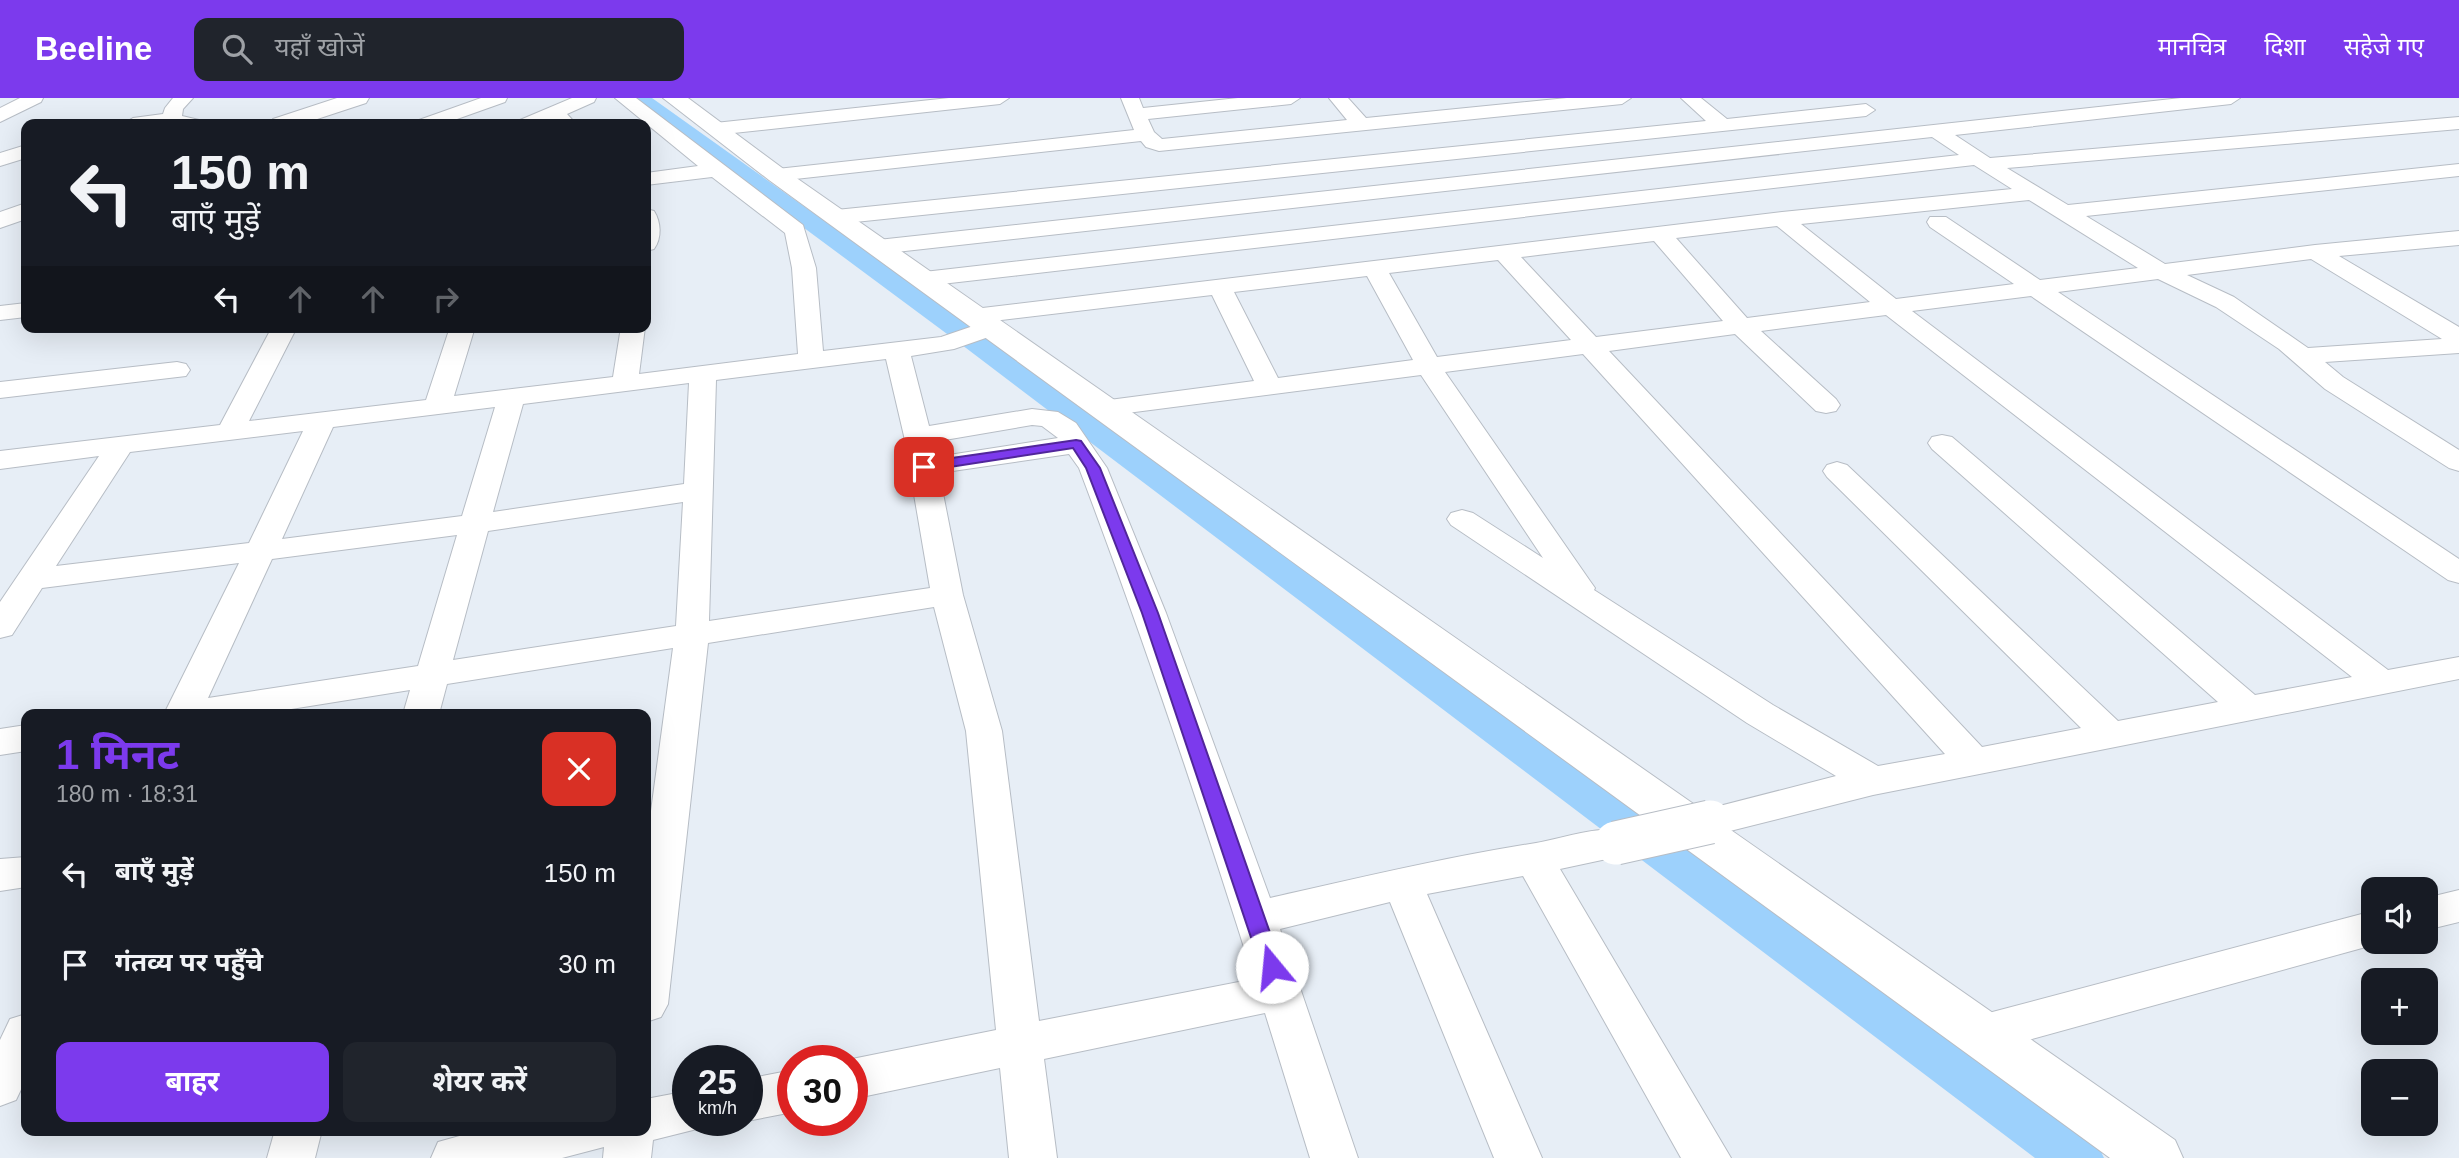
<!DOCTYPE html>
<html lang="hi">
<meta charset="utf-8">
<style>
:root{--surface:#171b24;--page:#20242c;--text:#f1f3f6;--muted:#9ea1a6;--accent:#7c3aed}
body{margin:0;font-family:Arial,"Noto Sans Devanagari",sans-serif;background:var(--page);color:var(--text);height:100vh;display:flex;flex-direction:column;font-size:26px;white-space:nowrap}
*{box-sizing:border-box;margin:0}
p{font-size:23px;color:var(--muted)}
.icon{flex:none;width:38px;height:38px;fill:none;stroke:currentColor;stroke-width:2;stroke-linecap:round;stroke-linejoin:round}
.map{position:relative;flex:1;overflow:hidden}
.drawer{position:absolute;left:21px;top:611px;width:630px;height:427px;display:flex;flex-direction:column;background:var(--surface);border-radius:14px;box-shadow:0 7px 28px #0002}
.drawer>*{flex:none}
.guide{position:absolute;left:21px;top:21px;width:630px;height:214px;border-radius:14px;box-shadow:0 7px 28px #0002;background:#171b24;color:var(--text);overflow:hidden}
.buttons{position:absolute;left:2361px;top:779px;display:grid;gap:14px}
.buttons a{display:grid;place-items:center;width:77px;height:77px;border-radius:14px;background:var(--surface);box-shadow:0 7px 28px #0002;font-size:35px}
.speed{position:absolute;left:672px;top:947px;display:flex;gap:14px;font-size:35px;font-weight:700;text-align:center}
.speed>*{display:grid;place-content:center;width:91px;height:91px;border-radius:50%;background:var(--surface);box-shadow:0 7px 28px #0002;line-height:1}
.speed small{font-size:18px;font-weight:400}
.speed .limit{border:10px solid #d22;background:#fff;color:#111}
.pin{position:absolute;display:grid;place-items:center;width:60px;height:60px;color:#fff;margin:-30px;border-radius:14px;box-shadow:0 4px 10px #0006}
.me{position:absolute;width:77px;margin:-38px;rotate:343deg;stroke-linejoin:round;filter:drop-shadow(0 0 5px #0008)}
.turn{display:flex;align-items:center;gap:24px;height:147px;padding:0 35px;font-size:32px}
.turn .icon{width:91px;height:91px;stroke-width:2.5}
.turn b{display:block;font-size:49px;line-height:60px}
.lanes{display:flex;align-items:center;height:66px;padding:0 35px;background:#0003;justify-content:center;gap:35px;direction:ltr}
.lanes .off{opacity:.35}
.round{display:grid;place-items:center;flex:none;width:74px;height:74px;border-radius:14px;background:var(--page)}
.head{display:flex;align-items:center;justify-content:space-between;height:119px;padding:0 35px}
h1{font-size:42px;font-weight:700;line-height:52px;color:var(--accent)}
.button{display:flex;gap:14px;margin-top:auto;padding:14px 35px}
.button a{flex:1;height:80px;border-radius:14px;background:var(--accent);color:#fff;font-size:28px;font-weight:700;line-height:80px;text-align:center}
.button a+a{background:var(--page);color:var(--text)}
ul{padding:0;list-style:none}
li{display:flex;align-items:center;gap:21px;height:91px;padding:0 35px}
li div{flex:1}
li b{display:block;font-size:26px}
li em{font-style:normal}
header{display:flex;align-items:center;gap:42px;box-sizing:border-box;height:98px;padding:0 35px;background:var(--accent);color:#fff}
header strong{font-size:33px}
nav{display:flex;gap:38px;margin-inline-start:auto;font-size:24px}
.search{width:490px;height:63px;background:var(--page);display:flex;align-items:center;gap:18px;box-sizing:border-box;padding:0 24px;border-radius:14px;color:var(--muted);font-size:26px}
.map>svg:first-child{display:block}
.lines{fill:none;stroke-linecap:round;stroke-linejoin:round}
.canal{fill:#9dd1fc;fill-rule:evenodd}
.minor-casing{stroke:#b7bdc5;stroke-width:2}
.tertiary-casing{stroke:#b7bdc5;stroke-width:2}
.minor{fill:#fff;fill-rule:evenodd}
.tertiary{fill:#fff;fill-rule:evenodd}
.minor-bridge-casing{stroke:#b7bdc5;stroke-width:45;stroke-linecap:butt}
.minor-bridge{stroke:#fff;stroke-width:43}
.route{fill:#7c3aed;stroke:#51269a;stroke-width:2}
</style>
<header>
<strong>Beeline</strong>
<div class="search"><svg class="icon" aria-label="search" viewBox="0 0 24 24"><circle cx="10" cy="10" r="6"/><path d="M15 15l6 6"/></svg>यहाँ खोजें</div>
<nav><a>मानचित्र</a><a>दिशा</a><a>सहेजे गए</a></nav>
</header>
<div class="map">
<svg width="2459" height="1060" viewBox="0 0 2459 1060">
<rect width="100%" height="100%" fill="#e7eef6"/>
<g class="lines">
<path class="canal" d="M 629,0 L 652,0 L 986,238 L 2096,1043 L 2104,1060 L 2035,1060 L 966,250 Z"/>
<g class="minor-casing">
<g id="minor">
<path d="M 20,0 L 43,0 L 41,4 L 0,24 L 0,10 Z"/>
<path d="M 173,0 L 193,0 L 183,11 L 182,18 L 199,22 L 201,26 L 123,26 L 133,20 L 163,16 L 165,10 Z"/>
<path d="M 481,0 L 507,0 L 505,4 L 443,26 L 416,26 L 419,22 Z"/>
<path d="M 572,0 L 596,0 L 594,4 L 567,16 L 576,26 L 556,26 L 552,23 L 543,26 L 517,26 L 520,22 Z"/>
<path d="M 615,0 L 636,0 L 803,127 L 816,170 L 823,253 L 941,239 L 985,224 L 965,223 L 962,218 L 965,213 L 974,211 L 1782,114 L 2012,91 L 1974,67 L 924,188 L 916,186 L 912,181 L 916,176 L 924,174 L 1959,57 L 1932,39 L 878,156 L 870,154 L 867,149 L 870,144 L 878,142 L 2181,0 L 2240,0 L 2231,6 L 1955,37 L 1990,60 L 2459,19 L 2459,31 L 2007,70 L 2068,107 L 2459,66 L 2459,78 L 2086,118 L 2165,166 L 2315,147 L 2459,133 L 2459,147 L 2339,158 L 2459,229 L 2459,255 L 2325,264 L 2343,279 L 2459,352 L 2459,373 L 2449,370 L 2325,291 L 2279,251 L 2216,209 L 2158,181 L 2058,194 L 2459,461 L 2459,485 L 2448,482 L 2031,198 L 1912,213 L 2388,572 L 2459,559 L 2459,581 L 1873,697 L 1710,738 L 1696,734 L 1691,724 L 1696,714 L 1836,678 L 1747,625 L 1451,427 L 1447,421 L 1451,415 L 1462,412 L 1473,415 L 1543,460 L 1421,277 L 1104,318 L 1094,316 L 1090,310 L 1094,304 L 1254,283 L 1212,197 L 993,223 L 1000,225 L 1003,230 L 1000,235 L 954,251 L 911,258 L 929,328 L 1032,311 L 1058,314 L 1076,325 L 1107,370 L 1166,515 L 1270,800 C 1358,780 1447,759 1536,745 C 1565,740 1601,726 1630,734 L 1636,745 L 1630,756 L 1560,771 L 1731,1060 L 1681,1060 L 1523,778 L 1427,796 L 1542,1060 L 1494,1060 L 1390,804 L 1280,831 L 1358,1060 L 1310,1060 L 1265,915 L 1044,961 L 1057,1060 L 1009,1060 L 1000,970 L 852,1001 L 852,962 L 847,962 L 996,932 L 966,633 L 934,509 L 708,545 L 668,906 L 661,919 L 646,924 L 646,750 L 673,550 L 447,586 L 439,616 L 403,616 L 410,592 L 260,616 L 164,616 L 239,465 L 42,490 L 12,537 L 0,540 L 0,504 L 99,358 L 0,371 L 0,353 L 220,327 L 272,229 L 297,229 L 249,323 L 426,302 L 450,229 L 475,229 L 454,298 L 613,279 L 621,229 L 645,229 L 639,276 L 798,256 L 792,170 L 785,135 L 712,79 L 646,87 L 646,75 L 698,68 ZM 2029,102 L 2138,170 L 2040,182 L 1946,119 L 1930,119 L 1927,124 L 1930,129 L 2014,186 L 1896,201 L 1801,126 ZM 1777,128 L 1870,204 L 1747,220 L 1676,140 ZM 1654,143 L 1723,223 L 1596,239 L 1521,159 ZM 2311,161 L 2442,241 L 2308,250 L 2234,199 L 2187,177 ZM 1498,162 L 1571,242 L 1437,259 L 1389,175 ZM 1367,178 L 1413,262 L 1278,280 L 1234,194 ZM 1886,217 L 2352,579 L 2255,597 L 1952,339 L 1942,337 L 1932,339 L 1928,345 L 1932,351 L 2218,604 L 2118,623 L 1847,367 L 1837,364 L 1827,367 L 1823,373 L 1827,379 L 2081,630 L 1982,649 L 1609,253 L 1735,236 L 1816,313 L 1826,315 L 1836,313 L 1840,307 L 1836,301 L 1761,233 ZM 1583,256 L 1945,656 L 1878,668 L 1773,607 L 1594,492 L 1595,490 L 1590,483 L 1445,274 ZM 886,261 L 904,338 L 930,490 L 709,523 L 716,282 ZM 689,285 L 684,386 L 493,414 L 523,306 ZM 495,309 L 462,418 L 282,441 L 333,329 ZM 1032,327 L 1042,328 L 1058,340 L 936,359 L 933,344 ZM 303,333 L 249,445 L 56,468 L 130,354 ZM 1069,356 L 1079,370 C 1143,539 1200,709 1254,881 L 1039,923 L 1002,633 L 963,497 L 939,375 ZM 683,404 L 676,528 L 453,562 L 488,433 ZM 457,437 L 418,568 L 208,600 L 272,461 Z"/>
<path d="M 949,0 L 1009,0 L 1000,6 L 715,37 L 705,31 L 715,25 Z"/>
<path d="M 1121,0 L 1139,0 L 1143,10 L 1238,0 L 1300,0 L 1291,6 L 1148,21 L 1154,34 L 1162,41 L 1347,22 L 1329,0 L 1348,0 L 1366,20 L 1567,0 L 1631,0 L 1622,6 L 1159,53 L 1146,49 L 1141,43 L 777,83 L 770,81 L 767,77 L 770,73 L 777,71 L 1134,32 Z"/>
<path d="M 1681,0 L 1701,0 L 1727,21 L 1866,6 L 1875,12 L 1866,18 L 836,126 L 828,124 L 825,119 L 828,114 L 836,112 L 1706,23 Z"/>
<path d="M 26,47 L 26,60 L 0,68 L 0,55 Z"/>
<path d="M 646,111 L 654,113 C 661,124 662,140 654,151 L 646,153 Z"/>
<path d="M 26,205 L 26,219 L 0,222 L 0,208 Z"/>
<path d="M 177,264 L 186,266 L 190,272 L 186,278 L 0,300 L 0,284 Z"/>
<path d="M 26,627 L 26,653 L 0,657 L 0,631 Z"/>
<path d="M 26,759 L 26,789 L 0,793 L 0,761 Z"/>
<path d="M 2459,792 L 2459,824 L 2426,832 L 2426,800 Z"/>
<path d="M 2373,813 L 2373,844 L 2383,844 L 2373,847 L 1981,955 L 1965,950 L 1959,936 L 1965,922 L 1981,917 Z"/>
<path d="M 26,916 L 26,981 L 16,1002 L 0,1008 L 0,942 L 10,921 Z"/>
<path d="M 793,972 L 793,1014 L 747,1023 L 745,1022 L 747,1022 L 747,981 Z"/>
<path d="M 688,993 L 688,1022 L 708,1022 L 705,1029 L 653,1042 L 651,1060 L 603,1060 L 604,1049 L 562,1060 L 431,1060 L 438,1044 L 481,1032 L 646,1032 L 646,1001 Z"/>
<path d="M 275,1032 L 322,1032 L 315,1060 L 267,1060 Z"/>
</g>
</g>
<g class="tertiary-casing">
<g id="tertiary">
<path d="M 337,0 L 369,0 L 366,5 L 302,26 L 270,26 L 273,21 Z"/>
<path d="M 663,0 L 688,0 L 785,72 L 2175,1042 L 2183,1060 L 2110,1060 L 769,82 Z"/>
<path d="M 26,105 L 26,121 L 0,130 L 0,114 Z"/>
</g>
</g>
<use href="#minor" class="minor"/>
<use href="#tertiary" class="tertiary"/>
<g class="minor-bridge-casing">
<path id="minor-bridge" d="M 1616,745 L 1710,724"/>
</g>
<use href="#minor-bridge" class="minor-bridge"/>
</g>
<path class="route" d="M 1076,342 L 1081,343 L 1100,370 L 1158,515 L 1282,869 L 1279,875 L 1272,878 L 1264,875 L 1261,869 L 1142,515 L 1086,370 L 1073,350 L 924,373 L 917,369 L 924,364 Z"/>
</svg>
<div class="buttons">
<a><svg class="icon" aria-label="sound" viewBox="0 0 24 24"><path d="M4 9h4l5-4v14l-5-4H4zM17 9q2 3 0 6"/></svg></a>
<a>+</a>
<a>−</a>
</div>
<div class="speed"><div>25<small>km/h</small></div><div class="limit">30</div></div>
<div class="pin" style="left:924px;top:369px;background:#d93025"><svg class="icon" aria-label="arrive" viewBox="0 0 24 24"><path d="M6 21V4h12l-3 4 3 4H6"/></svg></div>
<svg class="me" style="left:1272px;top:869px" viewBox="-20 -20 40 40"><circle r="19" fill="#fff"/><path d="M0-13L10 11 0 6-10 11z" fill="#7c3aed"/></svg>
<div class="guide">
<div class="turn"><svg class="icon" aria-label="left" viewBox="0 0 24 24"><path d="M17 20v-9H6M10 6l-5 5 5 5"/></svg><div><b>150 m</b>बाएँ मुड़ें</div></div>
<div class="lanes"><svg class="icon" aria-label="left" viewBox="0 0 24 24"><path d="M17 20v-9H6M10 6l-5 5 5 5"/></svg><svg class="icon off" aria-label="ahead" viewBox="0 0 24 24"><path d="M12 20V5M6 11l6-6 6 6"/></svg><svg class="icon off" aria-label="ahead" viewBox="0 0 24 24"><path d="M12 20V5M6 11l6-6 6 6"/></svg><svg class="icon off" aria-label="right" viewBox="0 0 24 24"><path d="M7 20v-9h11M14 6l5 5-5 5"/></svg></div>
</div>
<section class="drawer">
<div class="head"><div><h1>1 मिनट</h1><p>180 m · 18:31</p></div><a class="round" style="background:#d93025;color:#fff"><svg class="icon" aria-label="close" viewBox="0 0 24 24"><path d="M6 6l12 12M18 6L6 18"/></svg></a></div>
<ul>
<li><svg class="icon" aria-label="left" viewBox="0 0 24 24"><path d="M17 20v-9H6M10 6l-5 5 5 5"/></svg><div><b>बाएँ मुड़ें</b></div><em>150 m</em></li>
<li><svg class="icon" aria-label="arrive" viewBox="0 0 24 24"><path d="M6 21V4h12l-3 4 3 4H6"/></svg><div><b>गंतव्य पर पहुँचे</b></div><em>30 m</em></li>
</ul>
<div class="button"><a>बाहर</a><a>शेयर करें</a></div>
</section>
</div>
